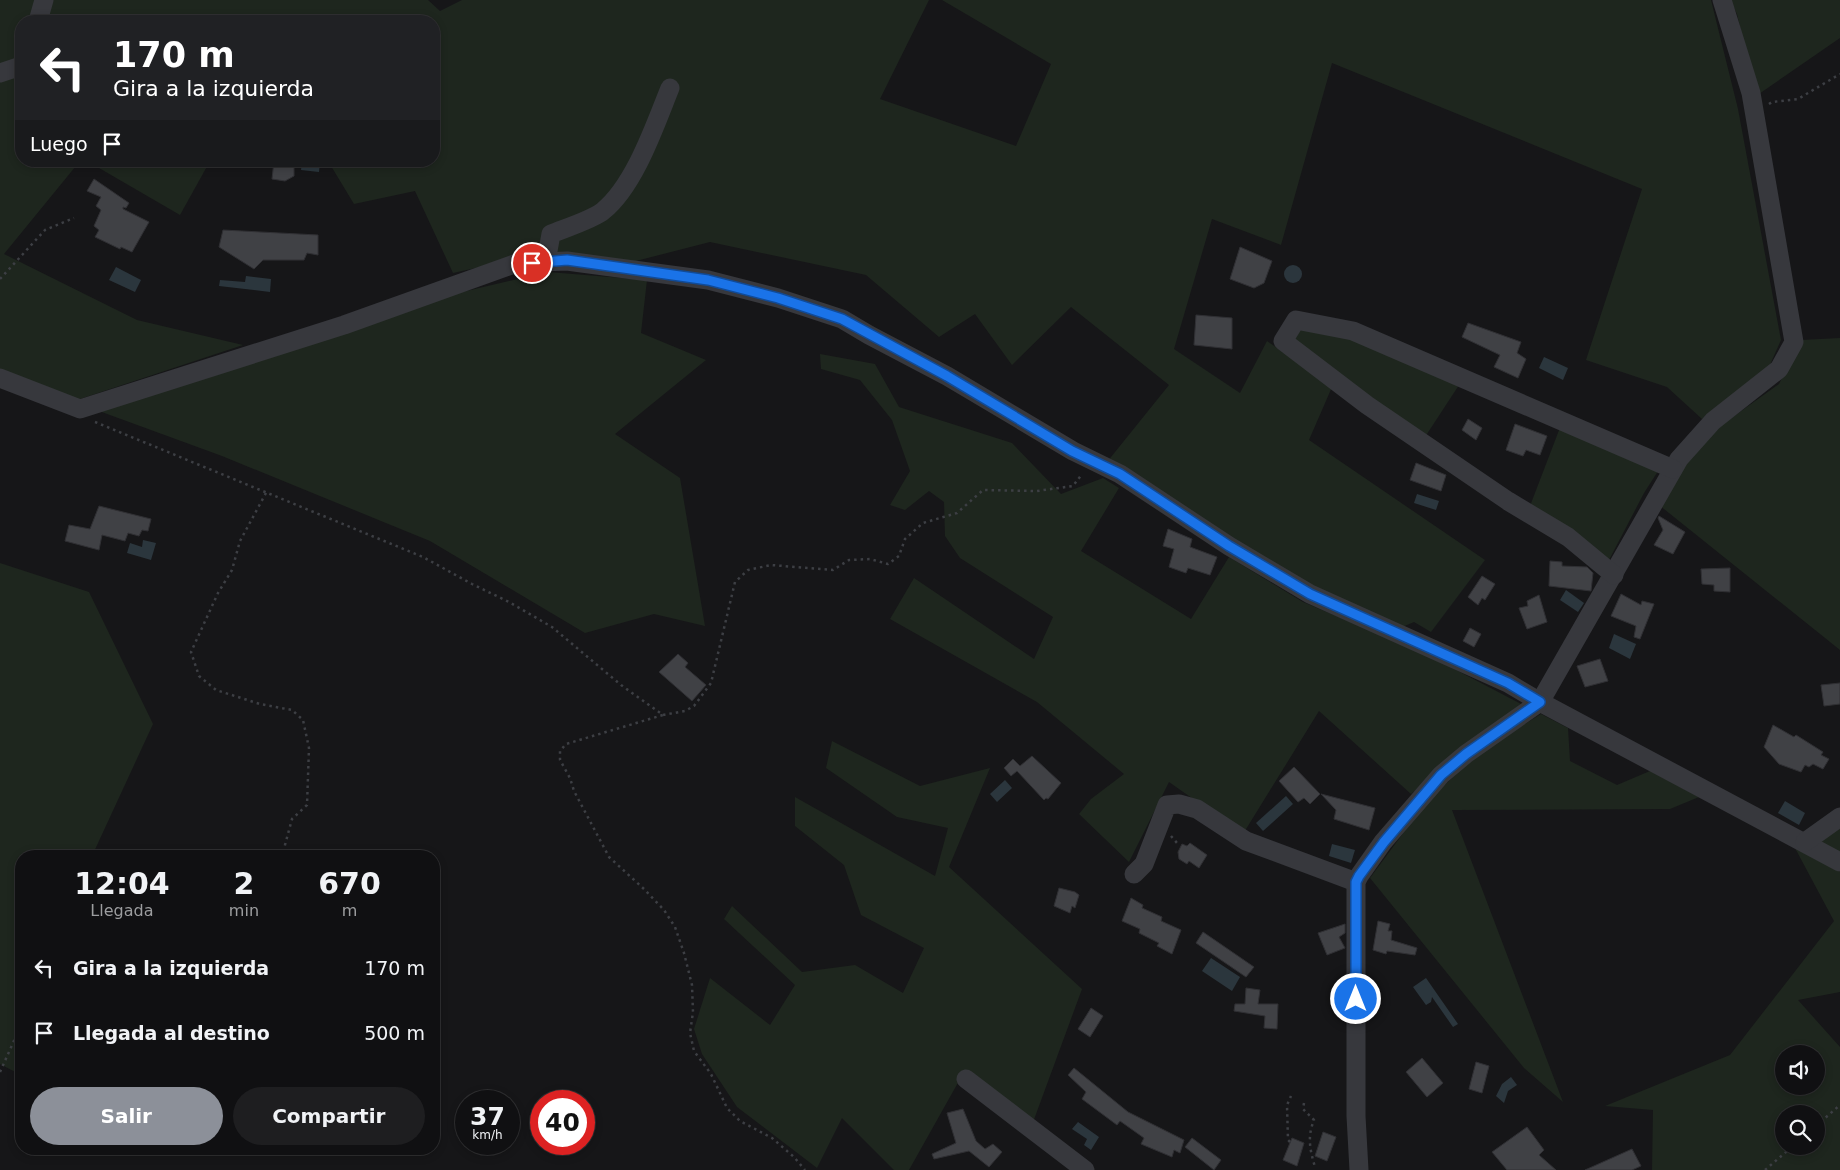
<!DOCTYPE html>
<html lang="es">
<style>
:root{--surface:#101012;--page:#1e1e20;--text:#f1f3f6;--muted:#9c9d9f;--line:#303032;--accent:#8c9099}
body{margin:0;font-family:"DejaVu Sans",sans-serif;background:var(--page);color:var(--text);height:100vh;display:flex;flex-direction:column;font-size:19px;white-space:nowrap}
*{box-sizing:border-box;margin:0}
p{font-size:16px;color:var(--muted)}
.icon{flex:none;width:28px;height:28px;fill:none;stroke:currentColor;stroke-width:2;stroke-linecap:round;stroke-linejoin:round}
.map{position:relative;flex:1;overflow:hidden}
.panel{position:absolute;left:15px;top:850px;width:425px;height:305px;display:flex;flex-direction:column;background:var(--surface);border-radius:20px;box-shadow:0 2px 8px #0003,0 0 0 1px var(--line)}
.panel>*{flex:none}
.banner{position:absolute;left:15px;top:15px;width:425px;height:152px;border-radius:20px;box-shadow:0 2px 8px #0003,0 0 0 1px var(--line);background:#202124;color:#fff;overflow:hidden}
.tools{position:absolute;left:1775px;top:1045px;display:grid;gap:10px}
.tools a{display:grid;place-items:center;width:50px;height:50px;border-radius:50%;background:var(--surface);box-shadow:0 2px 8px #0003,0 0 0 1px var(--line);font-size:25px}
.speed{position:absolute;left:455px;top:1090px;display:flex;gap:10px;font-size:25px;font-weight:700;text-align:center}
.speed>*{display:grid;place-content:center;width:65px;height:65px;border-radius:50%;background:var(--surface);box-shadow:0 2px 8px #0003,0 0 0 1px var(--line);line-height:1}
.speed small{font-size:12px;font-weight:400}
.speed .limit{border:8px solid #d22;background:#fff;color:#111}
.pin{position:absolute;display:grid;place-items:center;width:42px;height:42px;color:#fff;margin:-21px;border:2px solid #fff;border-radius:50%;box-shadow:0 1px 5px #0007}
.me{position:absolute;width:55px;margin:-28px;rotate:0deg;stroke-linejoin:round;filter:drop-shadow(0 0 4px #0008)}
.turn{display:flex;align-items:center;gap:18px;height:105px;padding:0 15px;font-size:22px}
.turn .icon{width:65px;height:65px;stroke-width:2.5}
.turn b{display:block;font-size:35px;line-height:42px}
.then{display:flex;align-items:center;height:48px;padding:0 15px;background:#0003;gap:10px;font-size:19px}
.eta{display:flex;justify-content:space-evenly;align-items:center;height:85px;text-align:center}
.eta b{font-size:30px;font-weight:800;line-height:35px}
.cta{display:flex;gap:10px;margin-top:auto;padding:10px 15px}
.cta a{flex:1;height:58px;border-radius:30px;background:var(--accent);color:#fff;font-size:20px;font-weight:800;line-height:58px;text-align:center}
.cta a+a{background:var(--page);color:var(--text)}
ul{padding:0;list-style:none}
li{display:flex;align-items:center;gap:15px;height:65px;padding:0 15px}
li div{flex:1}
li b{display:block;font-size:19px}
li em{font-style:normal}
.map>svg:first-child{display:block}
.green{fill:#1e261e;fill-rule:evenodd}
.water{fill:#2b363d}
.building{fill:#404145;stroke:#303034}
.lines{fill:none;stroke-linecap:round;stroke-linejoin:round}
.path{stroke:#3d3f44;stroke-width:2.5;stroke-dasharray:2.5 4;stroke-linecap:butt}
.minor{stroke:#37383d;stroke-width:19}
.route-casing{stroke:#114b97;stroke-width:12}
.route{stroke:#1a73e8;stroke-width:9}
</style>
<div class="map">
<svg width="1840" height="1170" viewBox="0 0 1840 1170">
<rect width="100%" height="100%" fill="#161618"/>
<g class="green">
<path d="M 0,0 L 428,0 L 440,11 L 462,0 L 929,0 L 880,99 L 1016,146 L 1051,64 L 942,0 L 1711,0 L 1738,109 L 1781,340 L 1769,367 L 1702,419 L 1667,387 L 1586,360 L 1642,189 L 1332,63 L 1281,245 L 1212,219 L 1174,349 L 1240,393 L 1267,341 L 1332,387 L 1309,440 L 1485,560 L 1431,632 L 1414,622 L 1395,630 L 1285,575 L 1107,462 L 1169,385 L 1071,307 L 1012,365 L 975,314 L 939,337 L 866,275 L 710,242 L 632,262 L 535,255 L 453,273 L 415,191 L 354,204 L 328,161 L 434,161 L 434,21 L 21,21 L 21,161 L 80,161 L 4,254 L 137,320 L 243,345 L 74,401 L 0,369 Z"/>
<path d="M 1730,0 L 1840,0 L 1840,38 L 1756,96 L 1737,14 Z"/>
<path d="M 87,161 L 210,161 L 180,215 Z"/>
<path d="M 548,272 L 647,280 L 641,333 L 706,360 L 615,434 L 680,478 L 705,626 L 654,614 L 585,633 L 430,541 L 222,456 L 99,411 L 462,292 Z"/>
<path d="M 1299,323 L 1369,344 L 1459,385 L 1425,437 L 1289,340 Z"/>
<path d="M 1840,338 L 1840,650 L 1659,505 L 1688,458 L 1716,429 L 1779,384 L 1801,340 Z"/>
<path d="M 820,354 L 875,364 L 899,407 L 1012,443 L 1061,494 L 1103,478 L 1119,488 L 1081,551 L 1191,619 L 1229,557 L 1303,602 L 1418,650 L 1523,705 L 1411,794 L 1319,711 L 1243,834 L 1169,782 L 1129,862 L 1079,814 L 1091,799 L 1124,774 L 1037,702 L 890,619 L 914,578 L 1034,659 L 1053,617 L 960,558 L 945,536 L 944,502 L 929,491 L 905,510 L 890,505 L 910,471 L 892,420 L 860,380 L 821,369 Z"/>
<path d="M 1561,425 L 1660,468 L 1644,493 L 1609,560 L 1530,506 Z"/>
<path d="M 0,563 L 89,592 L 153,724 L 92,856 L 21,856 L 21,1075 L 0,1064 Z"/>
<path d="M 1541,714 L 1568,728 L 1570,761 L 1617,785 L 1650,771 L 1699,797 L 1670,809 L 1452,810 L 1563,1102 L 1524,1068 L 1370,878 L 1424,805 L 1478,753 Z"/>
<path d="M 832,741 L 920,786 L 990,768 L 949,867 L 1082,989 L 1032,1125 L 964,1072 L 909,1170 L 894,1170 L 842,1118 L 817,1168 L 737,1107 L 702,1054 L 694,1029 L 710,978 L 770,1025 L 795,985 L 724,919 L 732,906 L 802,972 L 855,965 L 903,993 L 924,948 L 861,915 L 844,865 L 795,826 L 795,797 L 935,876 L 948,828 L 897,817 L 826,768 Z"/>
<path d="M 1840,826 L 1840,858 L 1817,845 Z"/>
<path d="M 1795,848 L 1840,872 L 1840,992 L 1798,1000 L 1840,1047 L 1840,1170 L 1652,1170 L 1653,1110 L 1605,1106 L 1730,1055 L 1834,921 ZM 1784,1054 L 1816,1054 L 1816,1086 L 1784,1086 ZM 1784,1114 L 1816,1114 L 1816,1146 L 1784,1146 Z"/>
</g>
<g class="water">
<path d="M 302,161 L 320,161 L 319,172 L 301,170 Z"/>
<circle cx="1293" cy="274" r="9"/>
<path d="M 116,267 L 141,280 L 135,292 L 109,280 Z"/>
<path d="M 246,276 L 271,279 L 270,292 L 219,286 L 220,280 L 245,282 Z"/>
<path d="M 1544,357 L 1568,368 L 1563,380 L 1539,368 Z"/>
<path d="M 1417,494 L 1439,501 L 1436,510 L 1414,503 Z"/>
<path d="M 143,540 L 156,543 L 151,560 L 127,553 L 130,543 L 142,547 Z"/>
<path d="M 1566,590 L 1584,603 L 1578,612 L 1560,600 Z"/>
<path d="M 1614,634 L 1636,644 L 1630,659 L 1609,648 Z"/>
<path d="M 1005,780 L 1012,788 L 997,802 L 990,794 Z"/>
<path d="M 1286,796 L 1293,804 L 1263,831 L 1256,823 Z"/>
<path d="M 1785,801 L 1805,813 L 1799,825 L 1778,813 Z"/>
<path d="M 1332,844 L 1355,850 L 1351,863 L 1329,856 Z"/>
<path d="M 1211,958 L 1240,977 L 1232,991 L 1202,971 Z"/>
<path d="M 1426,978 L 1458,1024 L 1453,1027 L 1432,997 L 1431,1002 L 1426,1005 L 1413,987 Z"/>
<path d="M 1511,1077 L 1517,1085 L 1508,1091 L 1504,1103 L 1496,1096 L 1502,1084 Z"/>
<path d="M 1078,1122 L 1099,1137 L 1091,1150 L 1084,1145 L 1087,1139 L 1072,1129 Z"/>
</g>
<g class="building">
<path d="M 274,161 L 294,161 L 294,176 L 285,181 L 272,179 Z"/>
<path d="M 94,179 L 129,203 L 126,208 L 123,207 L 123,209 L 149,222 L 132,252 L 121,247 L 120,249 L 95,237 L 99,230 L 94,226 L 101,210 L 96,206 L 101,197 L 87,191 Z"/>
<path d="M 223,230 L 318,235 L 318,255 L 307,253 L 304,260 L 263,260 L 254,269 L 219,247 Z"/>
<path d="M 1240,247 L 1272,261 L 1264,283 L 1254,288 L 1230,279 Z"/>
<path d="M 1196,315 L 1232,318 L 1232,349 L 1194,345 Z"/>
<path d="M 1468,323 L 1521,342 L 1517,353 L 1526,359 L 1518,378 L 1494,367 L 1500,355 L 1462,337 Z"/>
<path d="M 1468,419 L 1482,428 L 1476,440 L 1462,430 Z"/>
<path d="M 1515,424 L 1547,436 L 1540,455 L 1526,450 L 1523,456 L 1506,450 Z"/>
<path d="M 1416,463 L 1446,475 L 1441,491 L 1410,480 Z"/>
<path d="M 99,506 L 151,519 L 148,531 L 142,530 L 139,536 L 128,533 L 125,541 L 102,535 L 99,550 L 65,541 L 69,525 L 90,529 Z"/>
<path d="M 1659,516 L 1685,532 L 1673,554 L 1654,545 L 1663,530 L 1658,518 Z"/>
<path d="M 1168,529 L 1192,539 L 1190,547 L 1217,557 L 1210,575 L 1188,568 L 1186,573 L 1169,567 L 1174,549 L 1163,546 Z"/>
<path d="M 1550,561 L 1562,562 L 1562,566 L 1587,567 L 1593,573 L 1591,591 L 1549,586 Z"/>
<path d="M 1730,568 L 1730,592 L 1714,591 L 1714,585 L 1702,584 L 1701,569 Z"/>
<path d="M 1482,576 L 1495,584 L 1485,600 L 1482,598 L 1478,605 L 1468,597 Z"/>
<path d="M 1621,594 L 1641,605 L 1642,601 L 1654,604 L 1640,639 L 1634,637 L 1636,626 L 1611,616 Z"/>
<path d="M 1539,595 L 1547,622 L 1527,629 L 1519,608 L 1528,606 L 1527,601 Z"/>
<path d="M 1470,628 L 1481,634 L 1474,647 L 1463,641 Z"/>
<path d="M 678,654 L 688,663 L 685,667 L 706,685 L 692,701 L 659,672 Z"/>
<path d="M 1600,659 L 1608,681 L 1585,687 L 1577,666 Z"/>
<path d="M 1840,683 L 1840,704 L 1824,706 L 1821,685 Z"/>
<path d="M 1773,725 L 1794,737 L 1796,735 L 1823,752 L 1821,755 L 1829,759 L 1823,769 L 1813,764 L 1809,767 L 1805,765 L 1801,772 L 1779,764 L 1764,747 Z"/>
<path d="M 1032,756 L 1061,783 L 1048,799 L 1046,798 L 1044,800 L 1017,771 L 1011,776 L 1004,768 L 1013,759 L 1020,766 Z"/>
<path d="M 1294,767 L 1320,794 L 1310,804 L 1304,798 L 1298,802 L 1279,781 Z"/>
<path d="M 1321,794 L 1375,808 L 1369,830 L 1334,819 L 1336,810 Z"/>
<path d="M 1190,843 L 1207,855 L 1199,868 L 1189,861 L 1187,864 L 1179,859 L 1178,852 L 1182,844 L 1187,846 Z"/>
<path d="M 1059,888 L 1075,892 L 1079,895 L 1075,908 L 1072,906 L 1070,913 L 1054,906 Z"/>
<path d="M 1131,898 L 1143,905 L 1142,908 L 1162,917 L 1161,921 L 1181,930 L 1172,954 L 1157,946 L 1159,943 L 1139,933 L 1140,929 L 1122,921 Z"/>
<path d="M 1378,921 L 1390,924 L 1388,931 L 1392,931 L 1391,940 L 1417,948 L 1415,955 L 1387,951 L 1386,954 L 1373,950 Z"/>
<path d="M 1345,924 L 1345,933 L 1339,937 L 1345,948 L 1327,955 L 1318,933 Z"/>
<path d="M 1203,932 L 1254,967 L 1246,977 L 1196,943 Z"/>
<path d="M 1246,988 L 1260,990 L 1258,1004 L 1278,1004 L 1277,1029 L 1264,1028 L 1265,1016 L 1234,1011 L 1235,1004 L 1245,1004 Z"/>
<path d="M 1091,1008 L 1103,1016 L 1090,1037 L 1078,1029 Z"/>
<path d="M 1422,1058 L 1443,1083 L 1427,1097 L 1406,1072 Z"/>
<path d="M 1476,1062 L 1489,1066 L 1482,1093 L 1469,1089 Z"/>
<path d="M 1074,1068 L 1128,1112 L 1184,1140 L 1180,1153 L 1174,1150 L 1172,1157 L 1141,1144 L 1144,1138 L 1120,1121 L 1117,1125 L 1082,1099 L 1086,1092 L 1068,1075 Z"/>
<path d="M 963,1109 L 976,1141 L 985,1149 L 993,1144 L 1002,1152 L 989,1167 L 969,1151 L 934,1159 L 932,1154 L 956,1143 L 947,1113 Z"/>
<path d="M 1527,1127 L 1544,1150 L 1539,1155 L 1556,1170 L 1507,1170 L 1492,1152 Z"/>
<path d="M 1323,1132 L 1336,1137 L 1327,1161 L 1315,1156 Z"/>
<path d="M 1192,1138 L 1221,1160 L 1214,1170 L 1185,1147 Z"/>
<path d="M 1292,1138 L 1304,1143 L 1297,1166 L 1283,1160 Z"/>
<path d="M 1632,1149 L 1641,1166 L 1632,1170 L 1585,1170 Z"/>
</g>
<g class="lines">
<g class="path">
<path d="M 1769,104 L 1772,102 L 1798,99 L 1840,74"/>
<path d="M 0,279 L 45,230 L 74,218"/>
<path d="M 95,422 L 423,557 L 472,584 L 509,602 L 552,627 L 621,685 L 663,715 L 566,744 L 560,751 L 560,760 L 570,778 L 574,791 L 609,857 L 644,889 L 664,910 L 675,927 L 684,953 L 692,985 L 693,1012 L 690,1033 L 694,1051 L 711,1074 L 727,1108 L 740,1121 L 772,1138 L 794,1157 L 805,1170"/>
<path d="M 266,493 L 240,541 L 232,570 L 218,593 L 191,652 L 199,676 L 216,690 L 260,704 L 292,710 L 303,720 L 309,748 L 307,805 L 292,819 L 282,856"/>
<path d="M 663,715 L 685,711 L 694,706 L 711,683 L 735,582 L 748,570 L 771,565 L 833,570 L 849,560 L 870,559 L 888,564 L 899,556 L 905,539 L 923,523 L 957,513 L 983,490 L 1037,491 L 1073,486 L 1082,474"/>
<path d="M 1171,836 L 1177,843"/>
<path d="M 0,1072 L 21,1025"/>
<path d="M 1304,1103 L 1303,1109 L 1314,1120 C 1307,1137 1310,1150 1315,1167"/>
<path d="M 1816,1126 L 1840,1105"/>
<path d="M 1290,1142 L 1288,1140 L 1287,1105 L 1291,1096"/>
<path d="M 1765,1170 L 1793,1146"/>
</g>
<g class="minor">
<path d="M 1722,0 L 1751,93 L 1794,342 L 1779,369 L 1713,421 L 1679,459 L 1540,702 L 1840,862"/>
<path d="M 38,21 L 44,0"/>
<path d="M 0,73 L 21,66"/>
<path d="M 546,262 L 551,234 C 563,229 594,219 603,211 C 635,185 655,125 670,88"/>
<path d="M 0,378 L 80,409 L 344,325 L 517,263 L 567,261 L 708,280 L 778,298 L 842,319 L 869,335 L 947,376 L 1073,451 L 1120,474 L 1229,546 L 1310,594 L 1508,683 L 1540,702 L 1466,754 L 1441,775 L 1383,842 L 1359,876 L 1356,882 L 1356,1116 L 1359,1170"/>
<path d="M 1614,575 L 1568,537 L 1508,501 L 1367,405 L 1283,341 L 1296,320 L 1353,331 L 1673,469"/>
<path d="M 1805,842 L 1840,817"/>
<path d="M 1134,874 L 1144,864 L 1167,805 L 1179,804 L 1197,809 L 1246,841 L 1356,882"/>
<path d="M 966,1079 L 1085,1170"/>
</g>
</g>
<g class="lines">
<g class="route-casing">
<path id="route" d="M 532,263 L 567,260 L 708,280 L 778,298 L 842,319 L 947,376 L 1072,451 L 1120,474 L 1229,546 L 1310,594 L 1508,683 L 1540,702 L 1466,754 L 1441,775 L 1384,842 L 1359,876 L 1356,882 L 1356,999"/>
</g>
<use href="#route" class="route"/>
</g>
</svg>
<div class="tools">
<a><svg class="icon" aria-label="sound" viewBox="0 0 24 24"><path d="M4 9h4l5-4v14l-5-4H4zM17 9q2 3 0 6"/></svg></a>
<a><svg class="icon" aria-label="search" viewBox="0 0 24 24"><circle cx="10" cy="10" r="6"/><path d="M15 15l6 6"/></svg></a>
</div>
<div class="speed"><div>37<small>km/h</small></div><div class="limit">40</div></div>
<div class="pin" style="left:532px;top:263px;background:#d93025"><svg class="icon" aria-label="arrive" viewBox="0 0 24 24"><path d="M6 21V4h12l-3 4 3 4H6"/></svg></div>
<svg class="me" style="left:1356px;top:999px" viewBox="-20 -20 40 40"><circle r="17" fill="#1a73e8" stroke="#fff" stroke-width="3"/><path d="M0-11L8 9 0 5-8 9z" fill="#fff"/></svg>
<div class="banner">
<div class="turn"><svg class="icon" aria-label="left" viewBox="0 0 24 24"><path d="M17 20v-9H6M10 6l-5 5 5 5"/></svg><div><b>170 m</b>Gira a la izquierda</div></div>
<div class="then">Luego<svg class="icon" aria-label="arrive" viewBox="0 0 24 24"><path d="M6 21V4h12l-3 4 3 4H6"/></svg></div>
</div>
<section class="panel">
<div class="eta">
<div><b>12:04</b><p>Llegada</p></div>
<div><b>2</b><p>min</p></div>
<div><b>670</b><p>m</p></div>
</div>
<ul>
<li><svg class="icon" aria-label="left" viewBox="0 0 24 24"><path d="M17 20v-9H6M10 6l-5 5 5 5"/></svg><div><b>Gira a la izquierda</b></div><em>170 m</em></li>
<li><svg class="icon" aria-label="arrive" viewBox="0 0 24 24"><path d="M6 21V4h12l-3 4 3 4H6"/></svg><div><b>Llegada al destino</b></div><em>500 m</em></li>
</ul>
<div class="cta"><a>Salir</a><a>Compartir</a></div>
</section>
</div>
